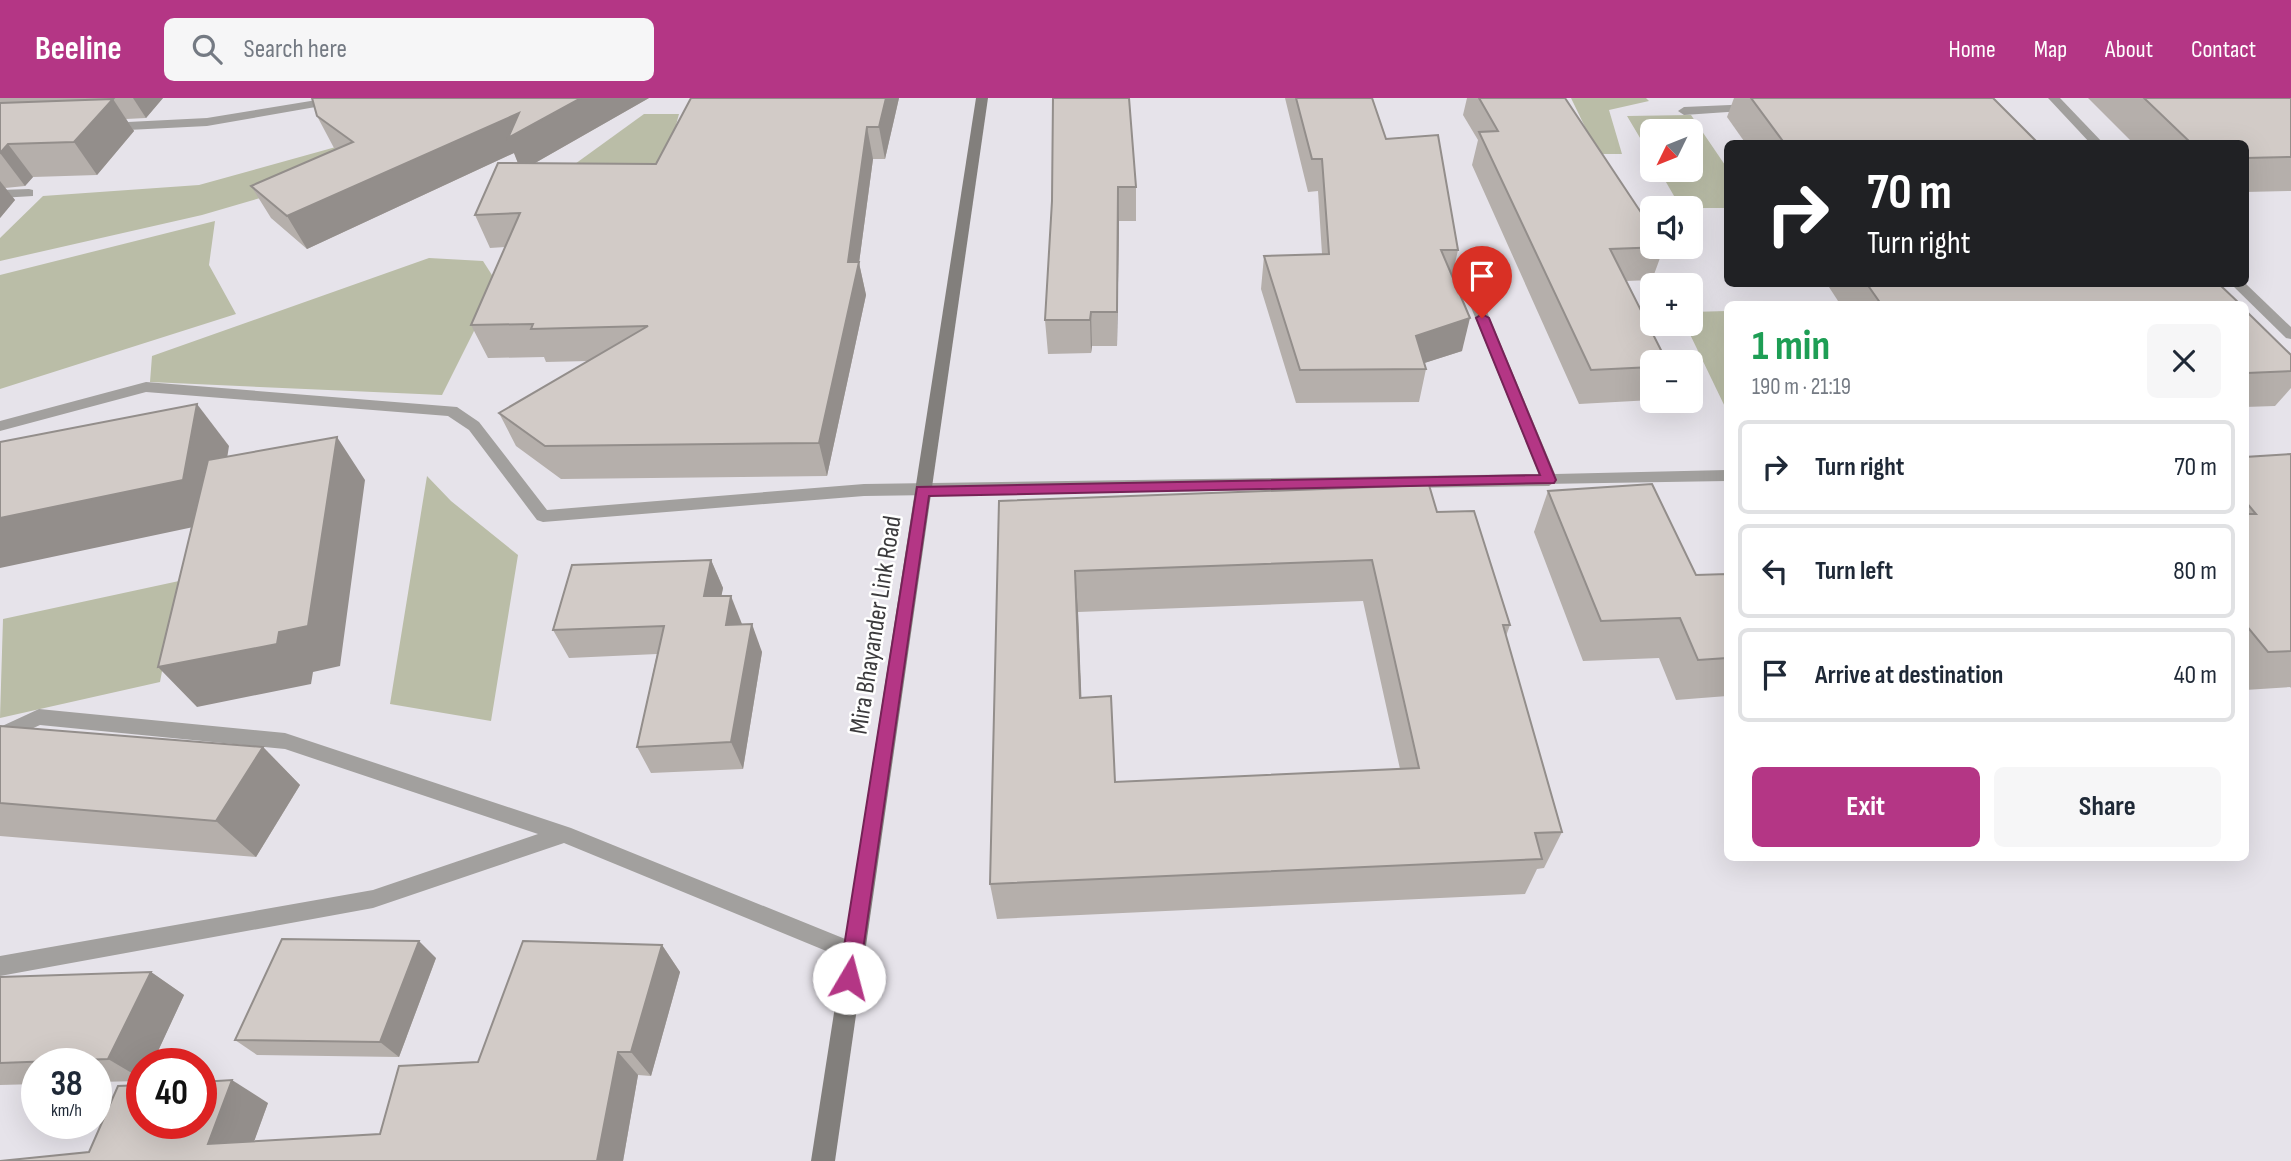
<!DOCTYPE html>
<meta charset="utf-8">
<style>
:root{--surface:#fff;--page:#f6f6f7;--text:#1f2937;--muted:#747a83;--line:#e0e1e3;--accent:#b43685}
body{margin:0;font-family:"Sofia Sans Condensed",sans-serif;background:var(--page);color:var(--text);height:100vh;display:flex;flex-direction:column;font-size:26px;white-space:nowrap}
*{box-sizing:border-box;margin:0}
p{font-size:23px;color:var(--muted)}
.icon{flex:none;width:38px;height:38px;fill:none;stroke:currentColor;stroke-width:2;stroke-linecap:round;stroke-linejoin:round}
.map{position:relative;flex:1;overflow:hidden}
.panel{position:absolute;left:1724px;top:203px;width:525px;height:560px;display:flex;flex-direction:column;background:var(--surface);border-radius:10px;box-shadow:0 7px 28px #0002}
.panel>*{flex:none}
.hud{position:absolute;left:1724px;top:42px;width:525px;height:147px;border-radius:10px;box-shadow:0 7px 28px #0002;background:#202124;color:#fff;overflow:hidden}
.needle{width:46px;rotate:227deg}
.fabs{position:absolute;left:1640px;top:21px;display:grid;gap:14px}
.fabs a{display:grid;place-items:center;width:63px;height:63px;border-radius:10px;background:var(--surface);box-shadow:0 7px 28px #0002;font-size:35px}
.speed{position:absolute;left:21px;top:950px;display:flex;gap:14px;font-size:35px;font-weight:700;text-align:center}
.speed>*{display:grid;place-content:center;width:91px;height:91px;border-radius:50%;background:var(--surface);box-shadow:0 7px 28px #0002;line-height:1}
.speed small{font-size:18px;font-weight:400}
.speed .limit{border:10px solid #d22;background:#fff;color:#111}
.pin{position:absolute;display:grid;place-items:center;width:60px;height:60px;color:#fff;margin:-72px -30px;border-radius:50% 50% 50% 0;rotate:-45deg;box-shadow:0 0 7px #0007}
.pin .icon{rotate:45deg}
.me{position:absolute;width:77px;margin:-38px;rotate:8deg;stroke-linejoin:round;filter:drop-shadow(0 0 5px #0008)}
.turn{display:flex;align-items:center;gap:24px;height:147px;padding:0 28px;font-size:32px}
.turn .icon{width:91px;height:91px;stroke-width:2.5}
.turn b{display:block;font-size:49px;line-height:60px}
.round{display:grid;place-items:center;flex:none;width:74px;height:74px;border-radius:10px;background:var(--page)}
.summary{display:flex;align-items:center;justify-content:space-between;height:119px;padding:0 28px}
h1{font-size:42px;font-weight:700;line-height:52px;color:#1e9e55}
.primary-button{display:flex;gap:14px;margin-top:auto;padding:14px 28px}
.primary-button a{flex:1;height:80px;border-radius:10px;background:var(--accent);color:#fff;font-size:28px;font-weight:700;line-height:80px;text-align:center}
.primary-button a+a{background:var(--page);color:var(--text)}
ul{padding:0;list-style:none}
li{display:flex;align-items:center;gap:21px;height:94px;margin:0 14px 10px;padding:0 14px;border:4px solid var(--line);border-radius:10px}
li div{flex:1}
li b{display:block;font-size:26px}
li em{font-style:normal}
header{display:flex;align-items:center;gap:42px;box-sizing:border-box;height:98px;padding:0 35px;background:var(--accent);color:#fff}
header strong{font-size:33px}
nav{display:flex;gap:38px;margin-inline-start:auto;font-size:24px}
.search{width:490px;height:63px;background:var(--page);display:flex;align-items:center;gap:18px;box-sizing:border-box;padding:0 24px;border-radius:10px;color:var(--muted);font-size:26px}
.map>svg:first-child{display:block}
.green{fill:#babda7}
.lines{fill:none;stroke-linecap:round;stroke-linejoin:round}
.lane{fill:#a2a09e;fill-rule:evenodd}
.street{fill:#a2a09e;fill-rule:evenodd}
.secondary{fill:#827f7c;fill-rule:evenodd}
.wall{fill:#b5afab;fill-rule:evenodd}
.shaded-wall{fill:#938e8b}
.building{fill:#d2cbc7;stroke:#938e8b;stroke-width:2;fill-rule:evenodd}
.route{fill:#b43685;stroke:#752356;stroke-width:2}
.labels{text-anchor:middle;dominant-baseline:central;stroke-width:5;stroke-linejoin:round;paint-order:stroke}
.street-label{font-size:26px;fill:#3c3b3d;stroke:#fff}
</style>
<header>
<strong>Beeline</strong>
<div class="search"><svg class="icon" aria-label="search" viewBox="0 0 24 24"><circle cx="10" cy="10" r="6"/><path d="M15 15l6 6"/></svg>Search here</div>
<nav><a>Home</a><a>Map</a><a>About</a><a>Contact</a></nav>
</header>
<div class="map">
<svg width="2291" height="1063" viewBox="0 0 2291 1063">
<rect width="100%" height="100%" fill="#e6e3ea"/>
<g class="green">
<path d="M 1571,0 L 1646,0 L 1649,3 L 1609,12 L 1622,56 L 1598,56 Z"/>
<path d="M 644,16 L 679,16 L 658,94 L 539,92 Z"/>
<path d="M 1691,17 L 1727,70 L 1727,110 L 1681,110 L 1659,72 L 1690,72 L 1690,33 L 1652,33 L 1652,60 L 1627,18 Z"/>
<path d="M 440,20 L 281,94 L 202,117 L 0,163 L 0,140 L 43,98 L 199,87 Z"/>
<path d="M 215,123 L 209,167 L 236,216 L 0,291 L 0,177 Z"/>
<path d="M 429,160 L 483,163 L 506,199 L 489,203 L 442,297 L 150,284 L 152,258 Z"/>
<path d="M 1727,213 L 1727,313 L 1685,226 L 1690,226 L 1691,214 Z"/>
<path d="M 427,378 L 451,403 L 518,457 L 491,623 L 390,606 Z"/>
<path d="M 179,483 L 160,584 L 0,620 L 3,521 Z"/>
</g>
<g class="lines">
<g class="lane">
<path d="M 1753,6 L 1759,10 L 1757,12 L 1684,17 L 1678,13 L 1684,9 Z"/>
<path d="M 146,284 L 457,309 L 479,324 L 547,412 L 864,386 L 1549,376 L 1557,382 L 1549,388 L 864,398 L 543,424 L 537,422 L 469,332 L 448,318 L 146,294 L 0,333 L 0,323 Z"/>
<path d="M 39,611 L 285,635 L 571,730 L 860,847 L 864,854 L 860,861 L 853,864 L 564,745 L 373,810 L 0,878 L 0,858 L 373,792 L 538,736 L 285,651 L 40,627 L 0,645 L 0,629 Z"/>
</g>
<g class="street">
<path d="M 329,0 L 356,0 L 350,3 L 207,28 L 108,33 L 102,29 L 108,25 L 207,20 Z"/>
<path d="M 2048,0 L 2060,0 L 2104,46 L 2091,46 Z"/>
<path d="M 29,91 L 33,92 L 33,98 L 0,100 L 0,92 Z"/>
<path d="M 2245,185 L 2291,229 L 2291,241 L 2286,240 L 2231,186 Z"/>
<path d="M 1473,193 L 1480,197 L 1555,376 L 1727,372 L 1727,383 L 1543,386 L 1466,197 Z"/>
</g>
<path class="secondary" d="M 976,0 L 988,0 L 835,1063 L 811,1063 Z"/>
</g>
<g class="wall">
<path d="M 0,0 L 163,0 L 146,20 L 126,21 L 134,33 L 97,77 L 33,79 L 25,88 L 5,90 L 15,102 L 0,120 Z"/>
<path d="M 312,0 L 649,0 L 535,65 L 656,66 L 899,0 L 885,61 L 873,61 L 859,165 L 866,197 L 827,378 L 561,381 L 516,348 L 499,315 L 589,263 L 546,264 L 544,259 L 488,260 L 471,227 L 505,149 L 490,150 L 475,117 L 518,65 L 514,55 L 307,151 L 271,120 L 251,88 L 336,51 L 334,50 L 317,18 Z"/>
<path d="M 1053,0 L 1136,89 L 1136,123 L 1119,123 L 1117,248 L 1092,248 L 1091,255 L 1048,256 L 1045,222 L 1052,103 Z"/>
<path d="M 1285,0 L 1372,0 L 1386,41 L 1458,152 L 1452,179 L 1462,253 L 1424,265 L 1426,271 L 1419,304 L 1296,305 L 1261,191 L 1264,158 L 1322,156 L 1318,93 L 1308,94 Z"/>
<path d="M 1467,0 L 1565,0 L 1664,149 L 1652,182 L 1626,183 L 1652,264 L 1652,302 L 1579,306 L 1472,67 L 1478,42 L 1463,17 Z"/>
<path d="M 1734,0 L 1993,0 L 2039,46 L 1746,46 L 1727,19 Z"/>
<path d="M 2088,0 L 2291,0 L 2291,93 L 2245,94 L 2245,46 L 2134,46 Z"/>
<path d="M 1827,186 L 2219,186 L 2240,206 L 1840,206 Z"/>
<path d="M 2245,212 L 2291,257 L 2291,290 L 2275,308 L 2245,309 Z"/>
<path d="M 2291,356 L 2291,590 L 2290,589 L 2245,592 L 2245,359 Z"/>
<path d="M 1548,393 L 1696,477 L 1727,476 L 1727,598 L 1676,602 L 1659,560 L 1583,563 L 1534,434 Z"/>
<path d="M 999,403 L 1437,414 L 1510,527 L 1506,538 L 1562,734 L 1544,770 L 1537,771 L 1525,796 L 997,821 L 990,786 ZM 1363,503 L 1400,671 L 1115,684 L 1081,600 L 1078,514 Z"/>
<path d="M 711,462 L 723,490 L 721,498 L 762,554 L 743,671 L 651,675 L 637,649 L 657,556 L 569,560 L 553,532 Z"/>
<path d="M 0,628 L 263,649 L 300,687 L 256,759 L 0,738 Z"/>
<path d="M 662,847 L 680,874 L 651,978 L 638,977 L 623,1063 L 89,1054 L 268,1005 L 254,1043 L 380,1036 L 478,964 Z"/>
<path d="M 436,860 L 399,959 L 257,957 L 235,942 Z"/>
<path d="M 151,874 L 184,897 L 152,966 L 142,966 L 142,983 L 96,984 L 96,966 L 37,966 L 37,986 L 0,987 L 0,879 Z"/>
</g>
<g class="shaded-wall">
<path d="M 133,0 L 163,0 L 146,20 Z"/>
<path d="M 581,0 L 649,0 L 521,73 L 514,55 L 307,151 L 287,118 L 519,15 Z"/>
<path d="M 886,0 L 899,0 L 885,61 L 879,29 Z"/>
<path d="M 113,1 L 134,33 L 97,77 L 74,44 Z"/>
<path d="M 867,29 L 873,61 L 859,165 L 866,197 L 827,378 L 819,345 L 848,164 Z"/>
<path d="M 8,46 L 33,79 L 25,88 L 0,55 Z"/>
<path d="M 0,83 L 15,102 L 0,120 Z"/>
<path d="M 1118,89 L 1119,123 L 1117,248 L 1117,214 Z"/>
<path d="M 1091,214 L 1092,248 L 1091,255 L 1090,222 Z"/>
<path d="M 1470,220 L 1462,253 L 1409,270 L 1416,238 Z"/>
<path d="M 197,306 L 229,348 L 217,424 L 0,470 L 0,420 Z"/>
<path d="M 337,339 L 365,382 L 340,568 L 313,574 L 311,586 L 197,609 L 158,569 L 279,534 Z"/>
<path d="M 711,462 L 723,490 L 716,526 L 704,498 Z"/>
<path d="M 1075,473 L 1078,514 L 1083,639 L 1080,600 Z"/>
<path d="M 731,498 L 742,526 L 737,555 L 726,527 Z"/>
<path d="M 752,526 L 762,554 L 743,671 L 731,644 Z"/>
<path d="M 263,649 L 300,687 L 256,759 L 216,723 Z"/>
<path d="M 419,843 L 436,860 L 399,959 L 380,944 Z"/>
<path d="M 662,847 L 680,874 L 651,978 L 631,954 Z"/>
<path d="M 151,874 L 184,897 L 152,966 L 142,966 L 142,981 L 108,961 Z"/>
<path d="M 618,954 L 638,977 L 623,1063 L 597,1063 Z"/>
<path d="M 232,982 L 268,1005 L 247,1063 L 208,1046 Z"/>
</g>
<g class="building">
<path d="M 312,0 L 581,0 L 508,40 L 519,15 L 287,118 L 251,88 L 353,44 L 317,18 Z"/>
<path d="M 691,0 L 886,0 L 879,29 L 867,29 L 848,164 L 859,164 L 819,345 L 545,348 L 499,315 L 648,228 L 531,231 L 533,226 L 471,227 L 520,115 L 475,117 L 498,65 L 656,66 Z"/>
<path d="M 1053,0 L 1129,0 L 1136,89 L 1118,89 L 1117,214 L 1091,214 L 1090,222 L 1045,222 L 1052,103 Z"/>
<path d="M 1296,0 L 1372,0 L 1386,41 L 1438,37 L 1458,152 L 1441,152 L 1470,220 L 1416,238 L 1426,271 L 1300,272 L 1264,158 L 1329,156 L 1322,61 L 1312,61 Z"/>
<path d="M 1479,0 L 1565,0 L 1652,131 L 1652,149 L 1664,149 L 1610,151 L 1667,264 L 1652,264 L 1652,269 L 1591,272 L 1479,34 L 1498,33 Z"/>
<path d="M 1751,0 L 1993,0 L 2039,46 L 1785,46 Z"/>
<path d="M 2144,0 L 2291,0 L 2291,59 L 2245,60 L 2245,46 L 2192,46 Z"/>
<path d="M 113,1 L 74,44 L 8,46 L 0,55 L 0,5 Z"/>
<path d="M 1867,186 L 2219,186 L 2240,206 L 1881,206 Z"/>
<path d="M 2245,212 L 2291,257 L 2291,273 L 2247,275 L 2245,273 Z"/>
<path d="M 197,306 L 183,382 L 0,420 L 0,344 Z"/>
<path d="M 337,339 L 308,528 L 279,534 L 277,546 L 158,569 L 208,362 Z"/>
<path d="M 2291,356 L 2291,553 L 2268,554 L 2245,526 L 2245,416 L 2256,416 L 2245,403 L 2245,359 Z"/>
<path d="M 1652,386 L 1696,477 L 1727,476 L 1727,560 L 1698,562 L 1680,520 L 1601,523 L 1548,393 Z"/>
<path d="M 1429,387 L 1437,414 L 1474,413 L 1510,527 L 1503,527 L 1562,734 L 1535,735 L 1542,761 L 990,786 L 999,403 ZM 1372,462 L 1419,670 L 1115,684 L 1111,598 L 1080,600 L 1075,473 Z"/>
<path d="M 711,462 L 704,498 L 731,498 L 726,527 L 752,526 L 731,644 L 637,649 L 664,528 L 553,532 L 572,467 Z"/>
<path d="M 0,628 L 263,649 L 216,723 L 0,705 Z"/>
<path d="M 282,841 L 419,843 L 380,944 L 235,942 Z"/>
<path d="M 523,843 L 662,847 L 631,954 L 618,954 L 597,1063 L 0,1063 L 89,1054 L 118,988 L 142,987 L 142,1026 L 201,1026 L 201,984 L 232,982 L 208,1046 L 380,1036 L 399,968 L 478,964 Z"/>
<path d="M 151,874 L 108,961 L 0,965 L 0,879 Z"/>
</g>
<path class="route" d="M 1482,216 L 1489,220 L 1556,382 L 1554,385 L 929,398 L 859,880 L 856,886 L 849,889 L 842,886 L 839,880 L 917,389 L 1540,377 L 1476,220 Z"/>
<g class="labels">
<g class="street-label">
<text transform="translate(876 527) rotate(-81)">Mira Bhayander Link Road</text>
</g>
</g>
</svg>
<div class="fabs">
<a><svg class="needle" viewBox="-14 -14 28 28"><path d="M0-13l5 13h-10z" fill="#e53935"/><path d="M0 13l5-13h-10z" fill="#747a83"/></svg></a>
<a><svg class="icon" aria-label="sound" viewBox="0 0 24 24"><path d="M4 9h4l5-4v14l-5-4H4zM17 9q2 3 0 6"/></svg></a>
<a>+</a>
<a>−</a>
</div>
<div class="speed"><div>38<small>km/h</small></div><div class="limit">40</div></div>
<div class="pin" style="left:1482px;top:220px;background:#d93025"><svg class="icon" aria-label="arrive" viewBox="0 0 24 24"><path d="M6 21V4h12l-3 4 3 4H6"/></svg></div>
<svg class="me" style="left:849px;top:880px" viewBox="-20 -20 40 40"><circle r="19" fill="#fff"/><path d="M0-13L10 11 0 6-10 11z" fill="#b43685"/></svg>
<div class="hud">
<div class="turn"><svg class="icon" aria-label="right" viewBox="0 0 24 24"><path d="M7 20v-9h11M14 6l5 5-5 5"/></svg><div><b>70 m</b>Turn right</div></div>
</div>
<section class="panel">
<div class="summary"><div><h1>1 min</h1><p>190 m · 21:19</p></div><a class="round"><svg class="icon" aria-label="close" viewBox="0 0 24 24"><path d="M6 6l12 12M18 6L6 18"/></svg></a></div>
<ul>
<li><svg class="icon" aria-label="right" viewBox="0 0 24 24"><path d="M7 20v-9h11M14 6l5 5-5 5"/></svg><div><b>Turn right</b></div><em>70 m</em></li>
<li><svg class="icon" aria-label="left" viewBox="0 0 24 24"><path d="M17 20v-9H6M10 6l-5 5 5 5"/></svg><div><b>Turn left</b></div><em>80 m</em></li>
<li><svg class="icon" aria-label="arrive" viewBox="0 0 24 24"><path d="M6 21V4h12l-3 4 3 4H6"/></svg><div><b>Arrive at destination</b></div><em>40 m</em></li>
</ul>
<div class="primary-button"><a>Exit</a><a>Share</a></div>
</section>
</div>
